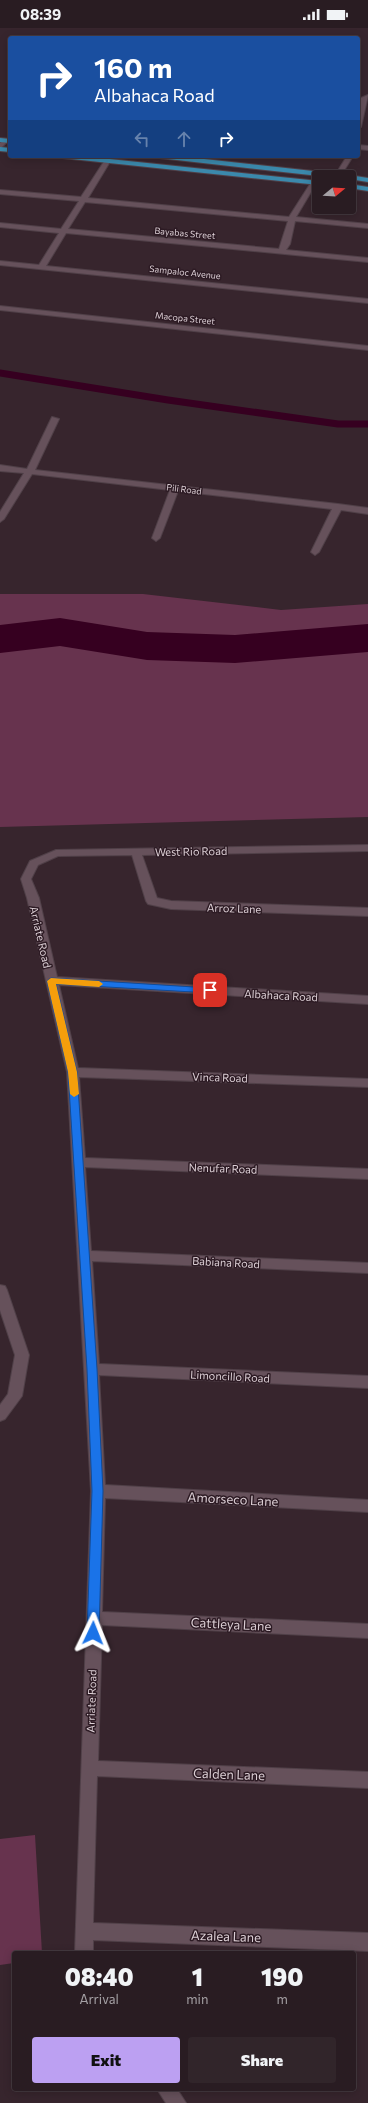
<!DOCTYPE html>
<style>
:root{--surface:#291c22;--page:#31252a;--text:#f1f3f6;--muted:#a5a1a5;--line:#453a40;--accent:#bca0f2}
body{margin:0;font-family:Commissioner,sans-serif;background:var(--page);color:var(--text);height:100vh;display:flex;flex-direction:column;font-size:15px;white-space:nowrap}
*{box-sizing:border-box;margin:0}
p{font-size:13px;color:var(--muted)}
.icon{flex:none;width:22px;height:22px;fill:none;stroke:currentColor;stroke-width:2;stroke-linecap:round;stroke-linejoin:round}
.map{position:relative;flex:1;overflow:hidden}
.sheet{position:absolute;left:12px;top:1923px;width:344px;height:140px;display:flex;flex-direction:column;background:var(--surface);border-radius:4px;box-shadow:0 2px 10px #0003,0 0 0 1px var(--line)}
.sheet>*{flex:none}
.guide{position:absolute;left:8px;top:8px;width:352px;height:122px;border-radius:4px;box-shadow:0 2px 10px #0003,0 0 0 1px var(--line);background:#1a4fa0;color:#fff;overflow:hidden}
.needle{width:26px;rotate:72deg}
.buttons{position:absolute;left:312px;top:142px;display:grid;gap:8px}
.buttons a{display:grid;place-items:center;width:44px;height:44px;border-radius:4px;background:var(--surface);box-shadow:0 2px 10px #0003,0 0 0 1px var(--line);font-size:20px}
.pin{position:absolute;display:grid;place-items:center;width:34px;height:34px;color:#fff;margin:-17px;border-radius:8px;box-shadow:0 2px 6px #0006}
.me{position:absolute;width:44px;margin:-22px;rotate:2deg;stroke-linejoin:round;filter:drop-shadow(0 0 3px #0008)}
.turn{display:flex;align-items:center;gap:14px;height:84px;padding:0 20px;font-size:18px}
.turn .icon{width:52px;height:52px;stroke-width:2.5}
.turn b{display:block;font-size:28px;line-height:34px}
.lanes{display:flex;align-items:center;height:38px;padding:0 20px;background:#0003;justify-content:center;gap:20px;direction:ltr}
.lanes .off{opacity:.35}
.eta{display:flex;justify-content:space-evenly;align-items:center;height:68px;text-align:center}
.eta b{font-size:24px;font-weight:800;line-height:28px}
.cta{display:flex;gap:8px;margin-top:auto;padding:8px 20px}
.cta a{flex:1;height:46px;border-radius:4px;background:var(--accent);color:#111;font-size:16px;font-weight:800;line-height:46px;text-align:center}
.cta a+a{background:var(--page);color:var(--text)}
.status{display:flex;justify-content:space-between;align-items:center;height:28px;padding:0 20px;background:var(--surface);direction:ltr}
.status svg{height:11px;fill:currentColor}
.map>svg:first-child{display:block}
.green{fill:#67334e}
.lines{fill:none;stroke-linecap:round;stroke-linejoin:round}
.stream{stroke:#360020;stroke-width:7}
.river{fill:#360020;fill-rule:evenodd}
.minor-casing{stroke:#504048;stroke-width:2}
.major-casing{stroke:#504048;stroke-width:2}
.minor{fill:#66515b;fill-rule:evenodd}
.major{fill:#3b89ac;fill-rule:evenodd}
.route{fill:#1a73e8;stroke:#114b97}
.slow{fill:#f59e0b}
.labels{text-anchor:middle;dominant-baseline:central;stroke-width:3;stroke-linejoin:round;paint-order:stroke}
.far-street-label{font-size:9px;fill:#ddd0d6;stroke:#2d1b24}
.street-label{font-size:11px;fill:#ddd0d6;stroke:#2d1b24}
.near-street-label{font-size:13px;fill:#ddd0d6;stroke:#2d1b24}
</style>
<div class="status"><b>08:39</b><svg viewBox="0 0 49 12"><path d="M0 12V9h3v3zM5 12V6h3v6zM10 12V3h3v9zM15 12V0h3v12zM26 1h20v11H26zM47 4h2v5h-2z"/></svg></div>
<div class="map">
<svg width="368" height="2075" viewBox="0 0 368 2075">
<rect width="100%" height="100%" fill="#37252d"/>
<g class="green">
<path d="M 0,566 L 143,566 L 281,582 L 368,576 L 368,789 L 0,799 Z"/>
<path d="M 35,1807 L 42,1925 L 14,1925 L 14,1935 L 0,1937 L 0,1811 Z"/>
</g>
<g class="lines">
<path class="stream" d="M 0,345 L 168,372 L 338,396 L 368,396"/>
<path class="river" d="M 60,590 L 147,604 L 235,607 L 368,596 L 368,624 L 235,635 L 147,632 L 60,618 L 0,625 L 0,597 Z"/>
<g class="minor-casing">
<g id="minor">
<path d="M 368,67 L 361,99 L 358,101 L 358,84 L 361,70 Z"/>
<path d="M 4,111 L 9,112 L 0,121 L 0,115 Z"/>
<path d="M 358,117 L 368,118 L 368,122 L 358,121 Z"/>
<path d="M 347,128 L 353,128 L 340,149 L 334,149 Z"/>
<path d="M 108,130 L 111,132 L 88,170 L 289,189 L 312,153 L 316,153 L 317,154 L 296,189 L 368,196 L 368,200 L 295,193 L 290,216 L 286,222 L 368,230 L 368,234 L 66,205 L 46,238 L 368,271 L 368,275 L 0,237 L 0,233 L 39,237 L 59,205 L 0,199 L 0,195 L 61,201 L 79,173 L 0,166 L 0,162 L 81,169 L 105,132 ZM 85,174 L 288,193 L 279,221 L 68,201 Z"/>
<path d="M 0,278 L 368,318 L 368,322 L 0,282 Z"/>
<path d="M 52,389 L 59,391 L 35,442 L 338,476 L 368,480 L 368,486 L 341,482 L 319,524 L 315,527 L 311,524 L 332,481 L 178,463 L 160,510 L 156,513 L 152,510 L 170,462 L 32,446 L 4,491 L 0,494 L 0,484 L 24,445 L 0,443 L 0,437 L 27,441 Z"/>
<path d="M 368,817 L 368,823 L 142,827 L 157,870 L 171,873 L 368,880 L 368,888 L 171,881 L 148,876 L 146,873 L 132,827 L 58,828 L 38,837 L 31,851 L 39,870 L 57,949 L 368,968 L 368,976 L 59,957 L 78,1040 L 368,1051 L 368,1059 L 79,1049 L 85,1130 L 368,1141 L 368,1151 L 85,1139 L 91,1223 L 368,1235 L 368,1245 L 92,1233 L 99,1336 L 368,1348 L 368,1360 L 99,1347 L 105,1457 L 368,1472 L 368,1484 L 105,1470 L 102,1584 L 368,1596 L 368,1610 L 102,1597 L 98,1733 L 368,1744 L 368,1760 L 97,1748 L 93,1895 L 368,1905 L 368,1923 L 93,1912 L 93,1925 L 75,1925 L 91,1463 L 67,1044 L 27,870 L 21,851 L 30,833 L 56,822 Z"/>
<path d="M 0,1257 L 5,1258 L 7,1262 L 29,1327 L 22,1368 L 5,1391 L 0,1393 L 0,1377 L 8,1366 L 15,1327 L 0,1282 Z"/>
<path d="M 157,2061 L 177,2061 L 186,2075 L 166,2075 Z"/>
</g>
</g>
<g class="major-casing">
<g id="major">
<path d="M 0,110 L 10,111 L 10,115 L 0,114 Z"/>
<path d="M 0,119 L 10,120 L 10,124 L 0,123 Z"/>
<path d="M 59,128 L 81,128 L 319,153 L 319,157 L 62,130 Z"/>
<path d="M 156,128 L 177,128 L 349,147 L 368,150 L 368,154 L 349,151 L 349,149 L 328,149 L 159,130 Z"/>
<path d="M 349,156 L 368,159 L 368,163 L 349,160 Z"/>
</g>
</g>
<use href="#minor" class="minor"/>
<use href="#major" class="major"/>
</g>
<path class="route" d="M 51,950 L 210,960 L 214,962 L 210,965 L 56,956 L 77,1044 L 97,1341 L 103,1463 L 99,1605 L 97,1608 L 93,1610 L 89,1608 L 87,1605 L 92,1463 L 87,1341 L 68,1044 L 47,953 Z"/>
<path class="slow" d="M 51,950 L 99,953 L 103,956 L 99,959 L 56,956 L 77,1044 L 79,1066 L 74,1069 L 70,1066 L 68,1044 L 47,953 Z"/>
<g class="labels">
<g class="far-street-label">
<text transform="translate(185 205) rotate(5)">Bayabas Street</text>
<text transform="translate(185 244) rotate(6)">Sampaloc Avenue</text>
<text transform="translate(185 290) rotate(6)">Macopa Street</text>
<text transform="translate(184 461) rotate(7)">Pili Road</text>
</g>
<g class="street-label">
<text transform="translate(191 823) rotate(-1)">West Rio Road</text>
<text transform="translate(234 880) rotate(2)">Arroz Lane</text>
<text transform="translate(41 909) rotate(77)">Arriate Road</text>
<text transform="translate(281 967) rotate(3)">Albahaca Road</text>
<text transform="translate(220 1049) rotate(2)">Vinca Road</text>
<text transform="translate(223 1140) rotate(2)">Nenufar Road</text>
<text transform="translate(226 1234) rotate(3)">Babiana Road</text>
<text transform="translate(230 1348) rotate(3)">Limoncillo Road</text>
<text transform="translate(91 1673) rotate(-88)">Arriate Road</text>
</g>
<g class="near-street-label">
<text transform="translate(233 1471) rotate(3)">Amorseco Lane</text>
<text transform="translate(231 1596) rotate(3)">Cattleya Lane</text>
<text transform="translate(229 1746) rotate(2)">Calden Lane</text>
<text transform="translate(226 1908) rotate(2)">Azalea Lane</text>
</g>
</g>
</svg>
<div class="buttons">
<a><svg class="needle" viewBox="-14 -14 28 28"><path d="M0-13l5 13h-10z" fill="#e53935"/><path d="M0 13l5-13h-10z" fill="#a5a1a5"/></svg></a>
</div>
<div class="pin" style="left:210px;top:962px;background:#d93025"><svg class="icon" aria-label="arrive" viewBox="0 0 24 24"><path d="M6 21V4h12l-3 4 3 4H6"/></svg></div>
<svg class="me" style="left:93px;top:1605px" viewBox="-20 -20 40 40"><path d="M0-17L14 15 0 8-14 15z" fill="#1a73e8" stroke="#fff" stroke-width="4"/></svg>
<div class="guide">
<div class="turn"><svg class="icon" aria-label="right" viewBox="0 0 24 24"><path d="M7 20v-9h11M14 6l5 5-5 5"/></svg><div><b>160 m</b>Albahaca Road</div></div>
<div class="lanes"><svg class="icon off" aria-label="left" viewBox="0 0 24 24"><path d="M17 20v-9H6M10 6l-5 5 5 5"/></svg><svg class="icon off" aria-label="ahead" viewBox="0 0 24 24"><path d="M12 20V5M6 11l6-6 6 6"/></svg><svg class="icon" aria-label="right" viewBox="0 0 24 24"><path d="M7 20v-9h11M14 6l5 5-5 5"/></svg></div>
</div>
<section class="sheet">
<div class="eta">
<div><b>08:40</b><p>Arrival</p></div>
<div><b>1</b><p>min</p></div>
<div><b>190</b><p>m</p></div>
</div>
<div class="cta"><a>Exit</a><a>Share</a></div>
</section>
</div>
